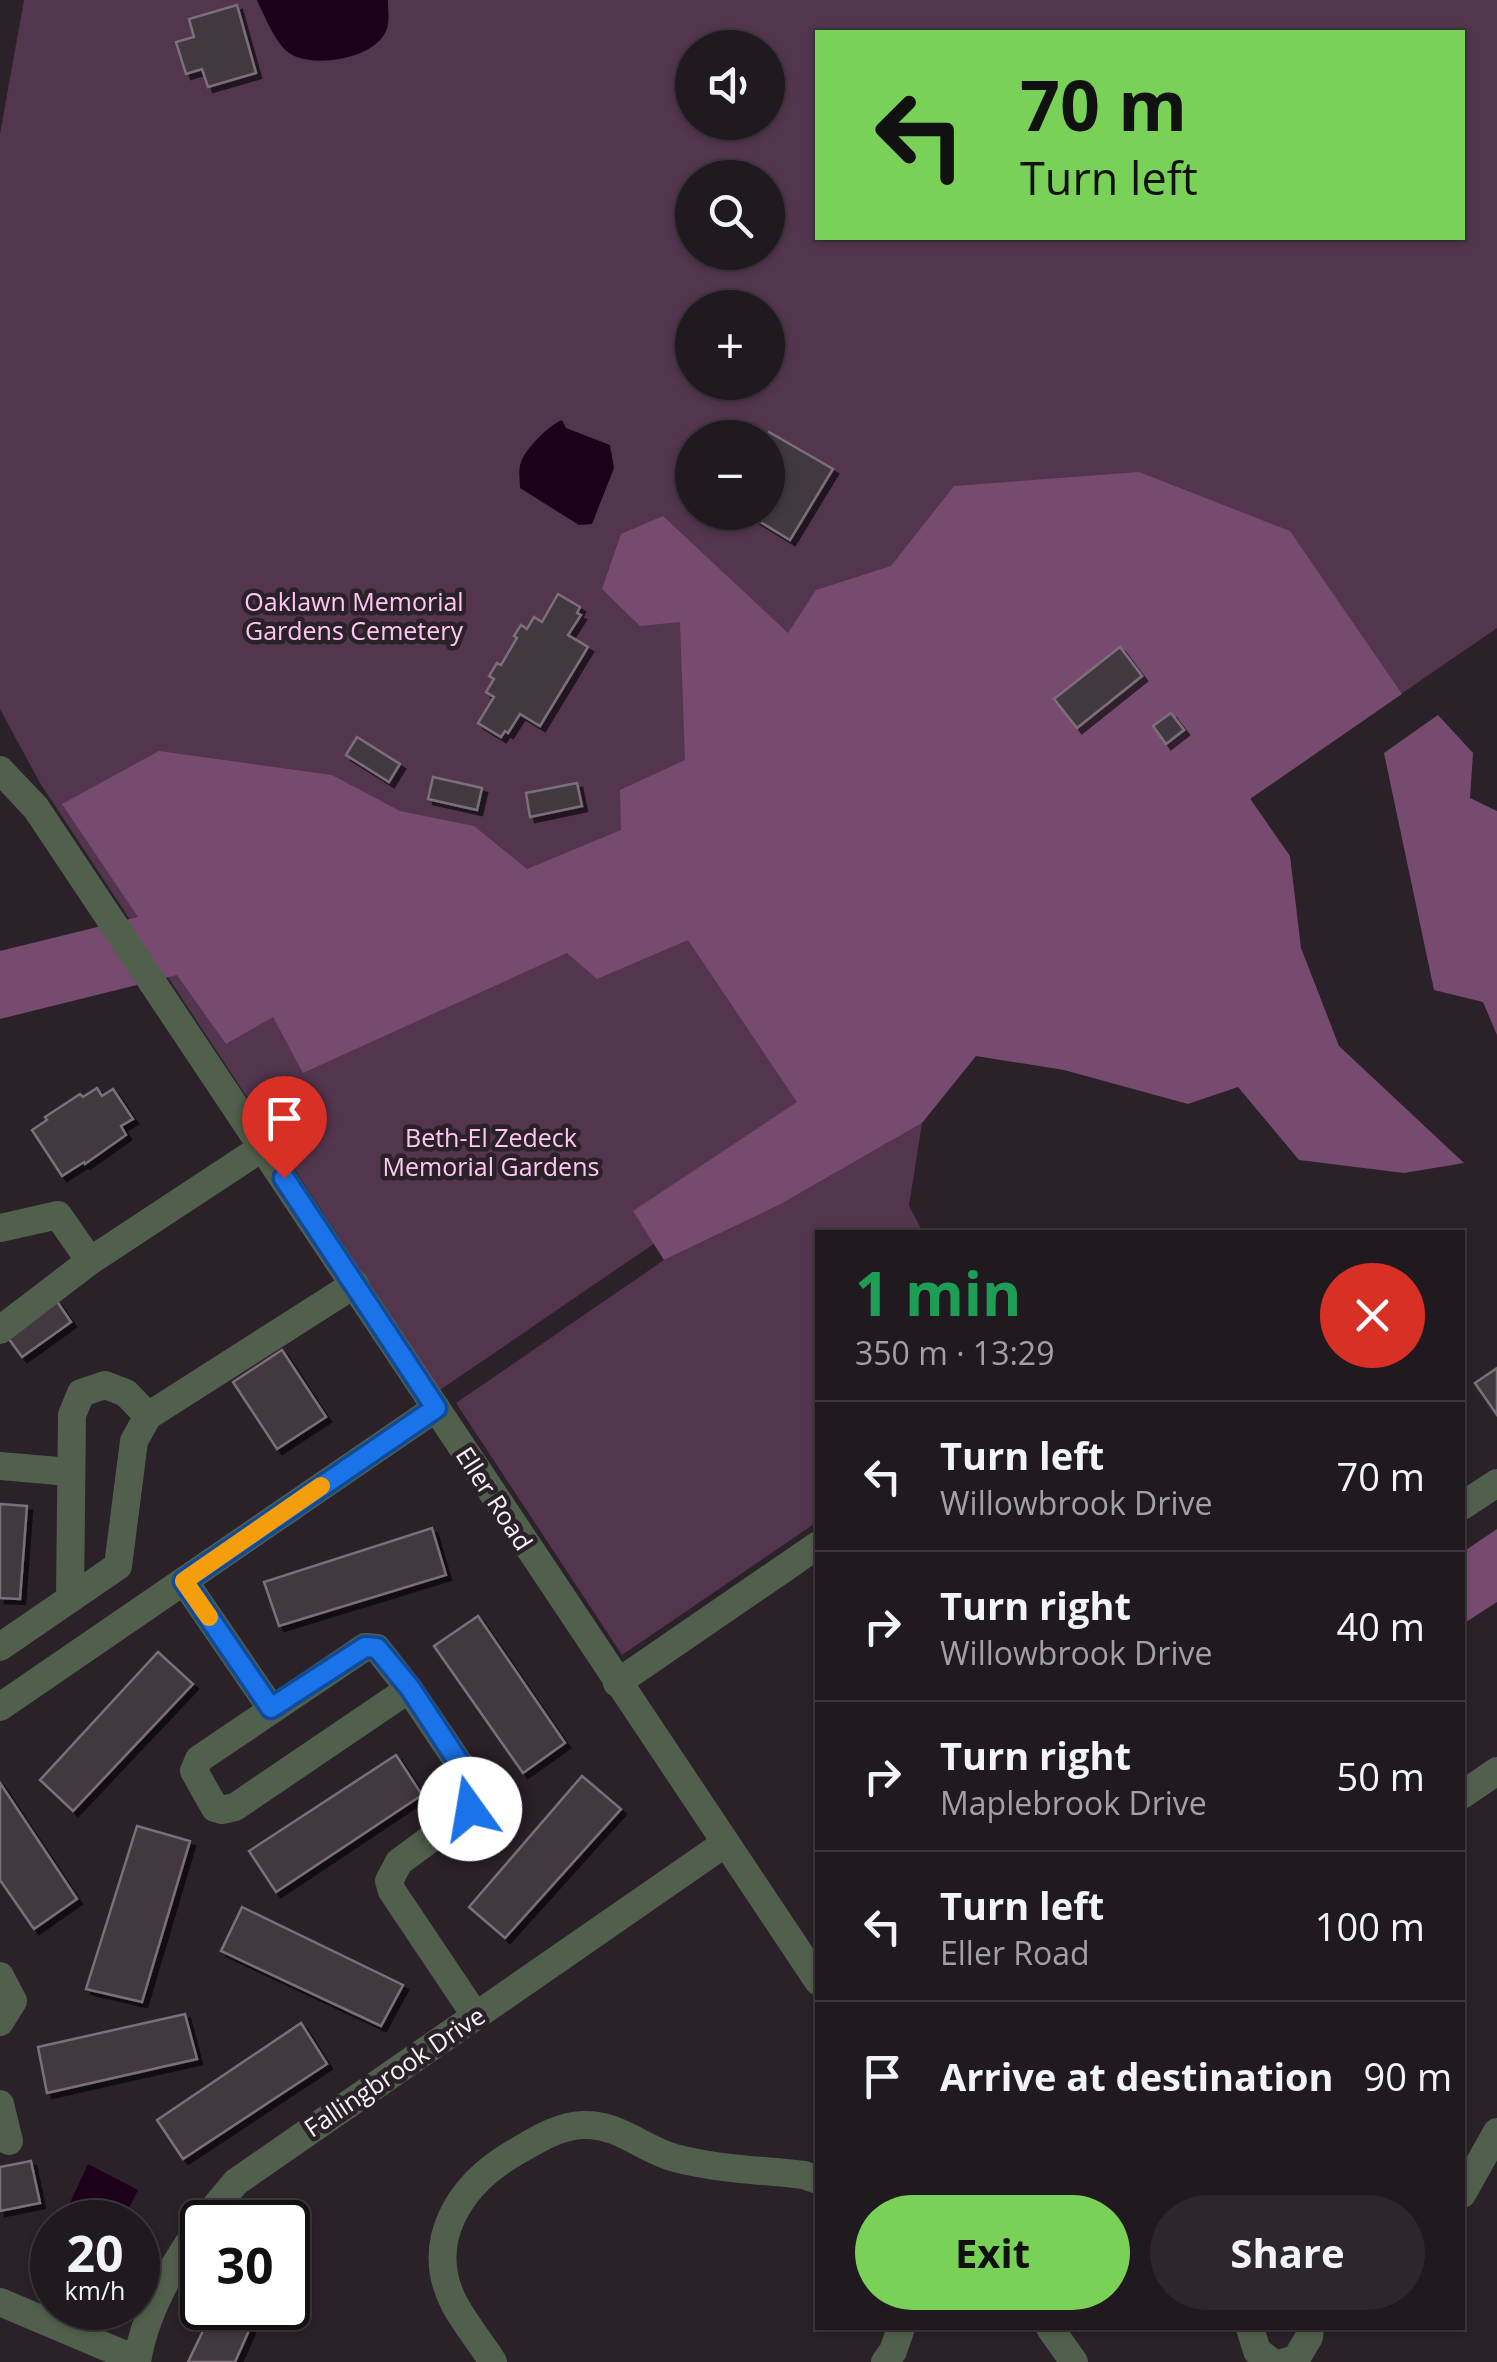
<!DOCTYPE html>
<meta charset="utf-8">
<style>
:root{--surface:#20191f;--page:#2d262c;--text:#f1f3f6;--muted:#a2a0a4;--line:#3d383d;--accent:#79d158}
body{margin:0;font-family:"Open Sans",sans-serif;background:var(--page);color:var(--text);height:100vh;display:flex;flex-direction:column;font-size:38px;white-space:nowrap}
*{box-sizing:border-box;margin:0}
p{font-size:32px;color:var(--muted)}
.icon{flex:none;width:55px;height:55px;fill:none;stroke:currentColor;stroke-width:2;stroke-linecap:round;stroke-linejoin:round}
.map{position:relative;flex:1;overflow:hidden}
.sheet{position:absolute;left:815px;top:1230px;width:650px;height:1100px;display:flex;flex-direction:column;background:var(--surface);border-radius:0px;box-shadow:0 2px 8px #0004,0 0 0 2px var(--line)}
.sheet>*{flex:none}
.top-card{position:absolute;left:815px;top:30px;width:650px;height:210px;border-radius:0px;box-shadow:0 2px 8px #0004,0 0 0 2px var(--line);background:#79d158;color:#111;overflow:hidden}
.tools{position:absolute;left:675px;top:30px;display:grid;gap:20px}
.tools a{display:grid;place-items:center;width:110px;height:110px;border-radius:50%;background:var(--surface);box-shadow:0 2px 8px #0004,0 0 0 2px var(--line);font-size:50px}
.speed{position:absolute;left:30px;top:2200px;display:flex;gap:20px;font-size:50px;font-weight:700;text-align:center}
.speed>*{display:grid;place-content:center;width:130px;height:130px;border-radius:50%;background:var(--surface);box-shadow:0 2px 8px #0004,0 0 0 2px var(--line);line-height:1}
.speed small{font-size:25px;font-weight:400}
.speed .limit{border:5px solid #111;border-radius:15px;background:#fff;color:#111}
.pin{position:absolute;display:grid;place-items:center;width:85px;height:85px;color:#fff;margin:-102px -42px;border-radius:50% 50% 50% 0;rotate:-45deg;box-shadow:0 0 10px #0007}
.pin .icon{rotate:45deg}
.me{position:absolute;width:110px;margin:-55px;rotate:347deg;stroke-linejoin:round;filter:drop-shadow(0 0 8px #0008)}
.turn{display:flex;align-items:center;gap:35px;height:210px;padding:0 40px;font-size:45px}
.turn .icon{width:130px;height:130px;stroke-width:2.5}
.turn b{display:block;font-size:70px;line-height:85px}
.round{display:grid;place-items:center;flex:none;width:105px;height:105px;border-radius:52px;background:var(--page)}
.headline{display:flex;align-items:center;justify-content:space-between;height:170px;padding:0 40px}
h1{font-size:60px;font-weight:700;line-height:75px;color:#1e9e55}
.action{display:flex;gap:20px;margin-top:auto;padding:20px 40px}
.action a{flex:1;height:115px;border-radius:60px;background:var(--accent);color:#111;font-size:40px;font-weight:700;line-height:115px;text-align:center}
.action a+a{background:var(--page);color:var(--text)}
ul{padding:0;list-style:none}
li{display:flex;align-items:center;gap:30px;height:150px;padding:0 40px;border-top:2px solid var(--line)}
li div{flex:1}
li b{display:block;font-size:38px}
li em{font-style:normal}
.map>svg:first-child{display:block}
.green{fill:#53354e;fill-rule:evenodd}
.forest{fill:#774b6f}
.water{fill:#1f001b}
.building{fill:#433840;stroke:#7b6f78;stroke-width:2.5;filter:url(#shadow)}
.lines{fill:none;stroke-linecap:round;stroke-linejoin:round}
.minor{stroke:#51604c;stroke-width:28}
.route-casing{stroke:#114b97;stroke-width:25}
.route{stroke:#1a73e8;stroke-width:18}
.slow{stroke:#f59e0b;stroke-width:18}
.labels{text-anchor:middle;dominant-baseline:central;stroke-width:9;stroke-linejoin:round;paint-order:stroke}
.park-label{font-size:25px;fill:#ffc6f3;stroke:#2b2129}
.street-label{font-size:25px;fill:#faf3f8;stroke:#2b2129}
</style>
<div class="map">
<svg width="1497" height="2362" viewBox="0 0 1497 2362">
<defs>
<filter id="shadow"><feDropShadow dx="5" dy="5" stdDeviation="0" flood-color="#0009"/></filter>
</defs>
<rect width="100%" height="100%" fill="#2b2129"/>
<g class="green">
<path d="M 24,0 L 1497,0 L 1497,628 L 1250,798 L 1268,824 L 440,1390 L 40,783 L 0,709 L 0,134 ZM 818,32 L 1462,32 L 1462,238 L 818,238 ZM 692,48 L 768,48 L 768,122 L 692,122 ZM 692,178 L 768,178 L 768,252 L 692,252 ZM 692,308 L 768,308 L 768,382 L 692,382 ZM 692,438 L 768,438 L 768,512 L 692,512 Z"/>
<path d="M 922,1123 L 909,1206 L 923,1232 L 818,1232 L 817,1522 L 622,1655 L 456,1403 L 664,1260 L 781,1204 Z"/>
</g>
<g class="forest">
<path d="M 1139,472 L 1290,531 L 1402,694 L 1250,799 L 1290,856 L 1301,948 L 1339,1046 L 1464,1163 L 1404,1173 L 1299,1160 L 1238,1087 L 1188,1104 L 1064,1070 L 976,1056 L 922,1123 L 781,1204 L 664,1260 L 633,1211 L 797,1102 L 688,940 L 597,979 L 567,953 L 303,1073 L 273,1017 L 226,1044 L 177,975 L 0,1019 L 0,951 L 138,917 L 62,804 L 159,751 L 332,775 L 400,811 L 474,826 L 527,869 L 621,830 L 620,790 L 685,760 L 680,622 L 640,626 L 602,589 L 621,534 L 663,516 L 788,633 L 816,590 L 891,566 L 954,486 Z"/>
<path d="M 1438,715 L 1473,753 L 1470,798 L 1497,811 L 1497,1035 L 1483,1002 L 1434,990 L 1384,753 Z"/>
<path d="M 1497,1529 L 1497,1602 L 1463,1624 L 1463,1552 Z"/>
</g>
<g class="water">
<path d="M 257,0 L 388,0 C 388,10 390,22 386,31 C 374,59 313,69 289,53 C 276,44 264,15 257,0 Z"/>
<path d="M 562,420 L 566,428 L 610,445 L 614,468 L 592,524 L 579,525 L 520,488 C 520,481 518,469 521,462 C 526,448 549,425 562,420 Z"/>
<path d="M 88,2164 L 138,2190 L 122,2222 L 112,2222 L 69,2205 Z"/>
</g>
<g class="building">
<path d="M 237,5 L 256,73 L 208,87 L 202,69 L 186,74 L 176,42 L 194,37 L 189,19 Z"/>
<path d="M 769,432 L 833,469 L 790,540 L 744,512 L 768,512 L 766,438 Z"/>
<path d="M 558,594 L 580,607 L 577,613 L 581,615 L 568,635 L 588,647 L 540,726 L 520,714 L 508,733 L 505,731 L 501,737 L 478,723 L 494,697 L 486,692 L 494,679 L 489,676 L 497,663 L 501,665 L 517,638 L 514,636 L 521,625 L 527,629 L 534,617 L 542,622 Z"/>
<path d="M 1120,647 L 1142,676 L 1077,728 L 1054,699 Z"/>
<path d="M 1171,713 L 1184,730 L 1166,744 L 1153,726 Z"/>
<path d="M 357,737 L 400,764 L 389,782 L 346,755 Z"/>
<path d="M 433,777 L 482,788 L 477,810 L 428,799 Z"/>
<path d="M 577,783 L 582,806 L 530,817 L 526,793 Z"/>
<path d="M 97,1088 L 102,1096 L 113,1089 L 133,1119 L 121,1126 L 126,1135 L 85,1164 L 84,1162 L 62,1176 L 32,1130 L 47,1120 L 45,1117 L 80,1094 L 83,1097 Z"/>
<path d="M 56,1300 L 71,1322 L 22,1357 L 6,1335 Z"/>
<path d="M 282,1350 L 326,1417 L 277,1449 L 233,1382 Z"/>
<path d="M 1497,1368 L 1497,1415 L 1475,1383 Z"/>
<path d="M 0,1504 L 27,1506 L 20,1599 L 0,1598 Z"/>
<path d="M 432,1528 L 446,1575 L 279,1626 L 264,1582 Z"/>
<path d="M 478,1616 L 565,1743 L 523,1773 L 434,1646 Z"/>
<path d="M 158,1652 L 193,1684 L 73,1811 L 40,1780 Z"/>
<path d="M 396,1755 L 422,1795 L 276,1892 L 249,1851 Z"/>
<path d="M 582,1776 L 621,1809 L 505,1938 L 469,1907 Z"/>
<path d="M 0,1783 L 77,1899 L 34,1929 L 0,1880 Z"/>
<path d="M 137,1826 L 190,1841 L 142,2002 L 86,1989 Z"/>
<path d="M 242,1907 L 403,1985 L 381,2026 L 221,1951 Z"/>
<path d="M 185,2014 L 197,2059 L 47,2093 L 38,2047 Z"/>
<path d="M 301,2023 L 327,2064 L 183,2159 L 157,2120 Z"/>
<path d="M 31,2161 L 40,2203 L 0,2211 L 0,2167 Z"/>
<path d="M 214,2308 L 259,2308 L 235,2362 L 188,2362 Z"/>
</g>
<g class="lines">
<g class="minor">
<path d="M 0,770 L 36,808 L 818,1981"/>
<path d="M 0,1228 L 58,1215 L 90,1261 L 263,1147"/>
<path d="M 0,1330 L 90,1261"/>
<path d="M 0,1466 L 70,1472"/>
<path d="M 1462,1506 L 1497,1483"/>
<path d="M 184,1581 L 271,1708"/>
<path d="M 70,1599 L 72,1415 L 81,1393 L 105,1385 L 126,1393 L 148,1416"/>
<path d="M 0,1647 L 118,1566 L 134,1441 L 148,1416 L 355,1284"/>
<path d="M 617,1683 L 818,1545"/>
<path d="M 409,1689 L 235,1807 L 222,1810 L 215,1808 L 194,1771 L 199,1759 L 365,1647 L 377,1648 L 409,1689 L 471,1781 L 474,1797 L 471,1809 L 399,1862 L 389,1881 L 392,1891 L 475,2015"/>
<path d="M 0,1707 L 436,1408"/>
<path d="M 1462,1795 L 1497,1771"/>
<path d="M 0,1976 L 13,2001 L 0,2022"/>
<path d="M 0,2104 L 9,2141"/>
<path d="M 1462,2194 L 1497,2132"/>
<path d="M 0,2302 L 137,2360"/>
<path d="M 1050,2328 L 1074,2362"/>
<path d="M 1250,2328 L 1257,2351 L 1272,2362"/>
<path d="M 137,2362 C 147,2297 194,2230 236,2182 L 724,1844"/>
<path d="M 493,2362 C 481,2343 466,2325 455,2305 C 422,2243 459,2185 514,2153 C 535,2141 557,2126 583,2125 C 620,2124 642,2149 675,2158 C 716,2169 762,2170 804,2175 L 818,2180"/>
<path d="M 885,2362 L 893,2351 L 901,2328"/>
<path d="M 1285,2362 L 1296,2359 L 1309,2337 L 1310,2328"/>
</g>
</g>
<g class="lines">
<g class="route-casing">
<path id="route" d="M 284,1178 L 436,1408 L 184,1581 L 271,1708 L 365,1647 L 377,1648 L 410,1688 L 471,1781 L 474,1797 L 470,1809"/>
</g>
<use href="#route" class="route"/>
<path class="slow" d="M 209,1617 L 184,1581 L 321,1486"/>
</g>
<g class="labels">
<g class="park-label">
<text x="354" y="601">Oaklawn Memorial<tspan x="354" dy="29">Gardens Cemetery</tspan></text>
<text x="491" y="1137">Beth-El Zedeck<tspan x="491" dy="29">Memorial Gardens</tspan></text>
</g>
<g class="street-label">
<text transform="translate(495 1498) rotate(57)">Eller Road</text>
<text transform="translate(394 2071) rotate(-34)">Fallingbrook Drive</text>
</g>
</g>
</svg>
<div class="tools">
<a><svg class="icon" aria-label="sound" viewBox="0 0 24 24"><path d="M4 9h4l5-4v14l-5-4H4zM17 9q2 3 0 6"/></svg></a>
<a><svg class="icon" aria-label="search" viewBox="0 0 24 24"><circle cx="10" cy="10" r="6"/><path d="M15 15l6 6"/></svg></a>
<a>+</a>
<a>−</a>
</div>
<div class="speed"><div>20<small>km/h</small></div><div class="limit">30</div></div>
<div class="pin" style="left:284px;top:1178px;background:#d93025"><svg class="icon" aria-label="arrive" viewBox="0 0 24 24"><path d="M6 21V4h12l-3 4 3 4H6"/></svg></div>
<svg class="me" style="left:470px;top:1809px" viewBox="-20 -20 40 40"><circle r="19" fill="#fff"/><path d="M0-13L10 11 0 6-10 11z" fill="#1a73e8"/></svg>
<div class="top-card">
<div class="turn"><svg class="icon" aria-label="left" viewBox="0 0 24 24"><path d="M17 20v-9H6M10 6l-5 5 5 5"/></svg><div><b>70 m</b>Turn left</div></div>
</div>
<section class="sheet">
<div class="headline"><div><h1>1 min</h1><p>350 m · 13:29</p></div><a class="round" style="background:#d93025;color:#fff"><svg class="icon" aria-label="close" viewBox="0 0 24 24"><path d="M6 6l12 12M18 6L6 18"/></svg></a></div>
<ul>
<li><svg class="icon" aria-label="left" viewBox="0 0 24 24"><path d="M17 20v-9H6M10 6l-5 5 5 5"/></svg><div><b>Turn left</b><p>Willowbrook Drive</p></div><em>70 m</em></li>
<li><svg class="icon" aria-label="right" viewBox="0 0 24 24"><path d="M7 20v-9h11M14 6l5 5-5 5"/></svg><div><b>Turn right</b><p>Willowbrook Drive</p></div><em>40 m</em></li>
<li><svg class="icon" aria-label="right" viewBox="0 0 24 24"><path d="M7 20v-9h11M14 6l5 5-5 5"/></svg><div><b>Turn right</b><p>Maplebrook Drive</p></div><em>50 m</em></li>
<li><svg class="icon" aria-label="left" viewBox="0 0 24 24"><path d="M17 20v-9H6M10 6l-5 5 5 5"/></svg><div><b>Turn left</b><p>Eller Road</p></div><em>100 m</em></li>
<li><svg class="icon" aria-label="arrive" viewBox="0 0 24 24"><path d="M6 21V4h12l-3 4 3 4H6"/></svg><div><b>Arrive at destination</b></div><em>90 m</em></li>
</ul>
<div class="action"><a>Exit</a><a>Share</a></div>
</section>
</div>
